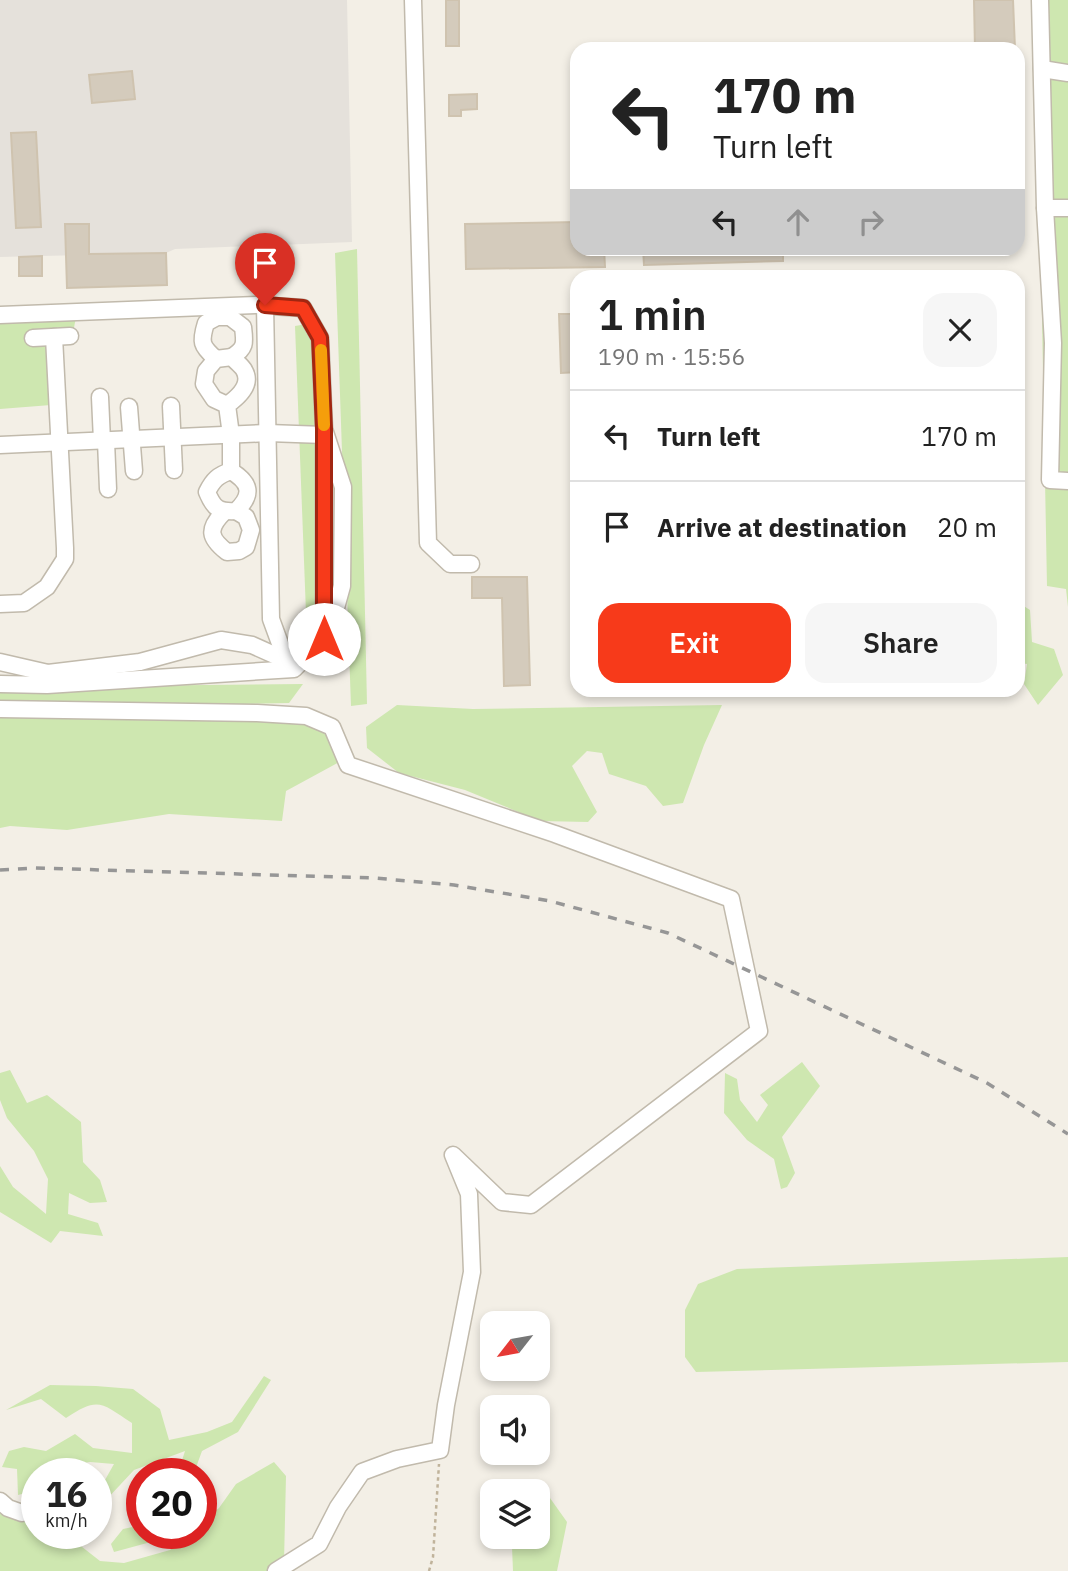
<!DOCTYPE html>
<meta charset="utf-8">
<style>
:root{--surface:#fff;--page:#f6f6f6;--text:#222;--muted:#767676;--line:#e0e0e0;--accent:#f73a1a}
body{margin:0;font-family:"IBM Plex Sans",sans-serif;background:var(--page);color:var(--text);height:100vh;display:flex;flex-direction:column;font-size:26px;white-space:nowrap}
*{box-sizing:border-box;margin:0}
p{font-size:23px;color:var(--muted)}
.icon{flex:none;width:38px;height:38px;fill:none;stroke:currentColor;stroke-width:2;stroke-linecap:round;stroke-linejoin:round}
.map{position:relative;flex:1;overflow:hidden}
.panel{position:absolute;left:570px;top:270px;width:455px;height:427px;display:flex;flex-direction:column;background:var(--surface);border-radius:21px;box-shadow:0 4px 10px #0003}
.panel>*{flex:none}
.guide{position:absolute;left:570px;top:42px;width:455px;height:214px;border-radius:21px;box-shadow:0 4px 10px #0003;background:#fff;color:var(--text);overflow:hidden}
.needle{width:46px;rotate:239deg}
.controls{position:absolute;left:480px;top:1311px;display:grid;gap:14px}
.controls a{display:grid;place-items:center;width:70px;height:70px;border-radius:14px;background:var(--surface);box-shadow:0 4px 10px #0003;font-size:35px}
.speed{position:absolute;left:21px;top:1458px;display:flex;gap:14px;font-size:35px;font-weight:700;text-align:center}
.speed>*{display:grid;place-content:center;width:91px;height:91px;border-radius:50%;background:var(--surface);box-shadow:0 4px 10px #0003;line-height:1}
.speed small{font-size:18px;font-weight:400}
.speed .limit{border:10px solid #d22;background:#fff;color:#111}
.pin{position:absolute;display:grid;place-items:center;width:60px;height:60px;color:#fff;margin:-72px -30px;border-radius:50% 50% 50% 0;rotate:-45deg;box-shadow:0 0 7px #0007}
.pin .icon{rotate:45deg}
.me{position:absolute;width:77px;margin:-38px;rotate:0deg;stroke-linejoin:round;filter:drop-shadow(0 0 5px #0008)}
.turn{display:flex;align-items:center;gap:24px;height:147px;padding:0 28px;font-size:32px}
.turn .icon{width:91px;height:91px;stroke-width:2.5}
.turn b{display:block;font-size:49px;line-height:60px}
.lanes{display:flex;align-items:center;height:66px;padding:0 28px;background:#0003;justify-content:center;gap:35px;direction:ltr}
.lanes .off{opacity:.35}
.round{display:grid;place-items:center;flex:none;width:74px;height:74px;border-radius:21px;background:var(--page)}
.headline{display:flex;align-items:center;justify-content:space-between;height:119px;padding:0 28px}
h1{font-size:42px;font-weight:600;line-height:52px}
.action{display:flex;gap:14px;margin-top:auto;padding:14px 28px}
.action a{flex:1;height:80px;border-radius:21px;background:var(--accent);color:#fff;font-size:28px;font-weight:600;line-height:80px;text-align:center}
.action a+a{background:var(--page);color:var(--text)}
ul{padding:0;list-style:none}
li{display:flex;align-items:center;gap:21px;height:91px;padding:0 28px;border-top:2px solid var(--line)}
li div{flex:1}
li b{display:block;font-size:26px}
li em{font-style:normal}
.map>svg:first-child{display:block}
.industrial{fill:#e5e1db}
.green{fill:#cee7b0}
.building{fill:#d4cbbc;stroke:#cfc3af;stroke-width:2}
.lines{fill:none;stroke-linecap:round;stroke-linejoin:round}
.minor-casing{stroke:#c1baac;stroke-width:19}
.path{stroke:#c0b39b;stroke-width:2.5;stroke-dasharray:3.5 3.5;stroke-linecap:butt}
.minor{stroke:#fff;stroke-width:16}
.rail{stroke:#969696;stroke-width:3.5;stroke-dasharray:9 9;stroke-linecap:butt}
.route-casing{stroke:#a12611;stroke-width:18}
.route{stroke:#f73a1a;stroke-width:12}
.slow{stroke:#f59e0b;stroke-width:12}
</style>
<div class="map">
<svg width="1068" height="1571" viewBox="0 0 1068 1571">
<rect width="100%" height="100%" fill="#f3efe6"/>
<path class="industrial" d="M 0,0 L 347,0 L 352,242 L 175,249 L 166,253 L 0,257 Z"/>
<g class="green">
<path d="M 1036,0 L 1068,0 L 1068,607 L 1066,589 L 1047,586 Z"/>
<path d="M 357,249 L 367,704 L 351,706 L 335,253 Z"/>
<path d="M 76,317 L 73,333 L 49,343 L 51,405 L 0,409 L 0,320 Z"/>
<path d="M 313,323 L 322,637 L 307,639 L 295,326 Z"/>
<path d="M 1019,603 L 1030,610 L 1032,642 L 1054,649 L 1063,675 L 1038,705 L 1024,684 L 1027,664 L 1019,663 Z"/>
<path d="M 303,684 L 289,703 L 150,706 L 0,705 L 0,687 Z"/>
<path d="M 397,705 L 473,709 L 722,705 L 704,745 L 683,803 L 663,806 L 646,786 L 609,774 L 602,753 L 587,751 L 572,766 L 597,812 L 588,822 L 540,821 L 465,790 L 399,773 L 367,748 L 366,727 Z"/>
<path d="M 0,716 L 184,718 L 320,723 L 343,760 L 286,791 L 282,821 L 169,814 L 67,830 L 10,826 L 0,828 Z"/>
<path d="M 802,1062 L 820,1086 L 782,1137 L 795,1173 L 787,1187 L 781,1189 L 774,1159 L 747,1140 L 724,1113 L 725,1073 L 737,1079 L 740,1100 L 757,1122 L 768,1105 L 760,1095 Z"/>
<path d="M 10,1070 L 27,1103 L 47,1095 L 81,1122 L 83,1162 L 100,1180 L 107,1202 L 90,1203 L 69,1193 L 68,1214 L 98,1223 L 103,1236 L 60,1231 L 51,1243 L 0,1212 L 0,1166 L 13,1187 L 46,1214 L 48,1179 L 34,1151 L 7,1118 L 0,1100 L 0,1073 Z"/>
<path d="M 1068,1257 L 1068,1362 L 696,1372 L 685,1357 L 685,1310 L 698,1284 L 737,1269 Z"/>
<path d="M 264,1376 L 271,1380 L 238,1432 L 202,1451 L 194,1473 L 178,1473 L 185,1451 L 134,1470 L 106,1500 L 96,1507 L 96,1490 L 101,1487 L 114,1464 L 90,1462 L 58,1467 L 54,1473 L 37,1474 L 37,1490 L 18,1495 L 17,1469 L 2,1467 L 9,1451 L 24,1447 L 46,1451 L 75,1434 L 93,1448 L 132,1453 L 132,1423 C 101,1403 99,1396 66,1418 L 41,1399 L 6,1410 L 50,1385 L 96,1386 L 133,1389 L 160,1409 L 169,1440 L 207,1432 L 232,1422 Z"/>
<path d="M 274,1462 L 286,1476 L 284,1562 L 276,1571 L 0,1571 L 0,1503 L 21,1515 L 37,1529 L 37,1533 L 41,1533 L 45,1537 L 77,1543 L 100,1561 L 124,1563 L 170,1550 L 189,1533 L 201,1533 L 201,1523 L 219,1508 L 236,1484 Z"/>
<path d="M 519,1479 L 545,1491 L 567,1522 L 557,1571 L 513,1571 L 512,1547 L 520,1537 L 537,1536 L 537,1491 L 517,1491 Z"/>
<path d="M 142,1525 L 142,1533 L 175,1533 L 173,1536 L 114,1552 L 111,1544 L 123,1529 Z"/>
</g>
<g class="building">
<rect x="446" y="0" width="13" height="46"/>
<path d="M 974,0 L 1013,0 L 1015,49 L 975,49 Z"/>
<path d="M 132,71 L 135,99 L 92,103 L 89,75 Z"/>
<path d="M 477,94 L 477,109 L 461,110 L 461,116 L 449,116 L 449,95 Z"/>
<path d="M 36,132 L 41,227 L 16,228 L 11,133 Z"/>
<path d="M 578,222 L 578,248 L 604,248 L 605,267 L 466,269 L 465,224 Z"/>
<path d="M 65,224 L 89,224 L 89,254 L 166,253 L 167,285 L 67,288 Z"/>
<path d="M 643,248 L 783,248 L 783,261 L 644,265 Z"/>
<path d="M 42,256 L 42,276 L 19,276 L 19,257 Z"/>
<path d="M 559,314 L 578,314 L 578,372 L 561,373 Z"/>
<path d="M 472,577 L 527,577 L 530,685 L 504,686 L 502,598 L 472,598 Z"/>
</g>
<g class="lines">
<g class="minor-casing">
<g id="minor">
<path d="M 413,0 L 428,543 L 450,564 L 471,564"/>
<path d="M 1040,0 L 1045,208 L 1053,343 L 1050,480 L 1068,481"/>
<path d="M 1042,69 L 1068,73"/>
<path d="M 1045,208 L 1068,208"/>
<path d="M 265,305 L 271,619 L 286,660"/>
<path d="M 0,315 L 256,305 L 303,308 L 320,338 L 324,429 L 343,487 L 342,586 L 329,633 L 294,669 L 47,685 L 0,684"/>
<path d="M 33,338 L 70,336"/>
<path d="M 216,359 C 201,346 200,342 206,323 L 217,317 L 230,317 L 243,327 C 245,343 246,348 232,357"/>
<path d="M 100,397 L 102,441"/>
<path d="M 227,405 C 237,398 253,385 244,370 C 242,366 235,361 232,357 L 216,359 L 206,371 L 204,384 L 214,399 L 227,405 L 231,435 L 231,471 C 251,483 253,495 236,511 C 219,512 214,509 207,492 C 213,480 218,475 231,471"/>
<path d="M 171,406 L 174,470"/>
<path d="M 129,407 L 134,471"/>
<path d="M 106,441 L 108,489"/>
<path d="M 0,445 L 268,433 L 324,435"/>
<path d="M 324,445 L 324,629"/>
<path d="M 224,512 C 207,529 209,538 227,552 L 239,551 L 246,547 L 251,530 L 246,517 L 236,511"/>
<path d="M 0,604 L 24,603 L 47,587 L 65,559 L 65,548 L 54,337"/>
<path d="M 0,662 L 48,673 L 140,662 L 221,640 L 252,645 L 290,662"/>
<path d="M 0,709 L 257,713 L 306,716 L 332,727 L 348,765 L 555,834 L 731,899 L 759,1031 L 531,1205 L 502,1202 L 453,1155 L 469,1194 L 472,1272 L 446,1405 L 440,1450 L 397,1459 L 362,1472 L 338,1507 L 319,1544 L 276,1571"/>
<path d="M 0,1501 L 8,1508 L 22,1513"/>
</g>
</g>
<path class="path" d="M 429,1571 L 433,1557 L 439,1464"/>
<use href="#minor" class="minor"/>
<path class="rail" d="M 0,870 L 35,868 L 374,878 L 454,885 L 550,901 L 668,933 L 987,1083 L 1068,1134"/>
</g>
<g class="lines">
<g class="route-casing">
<path id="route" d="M 265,305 L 303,308 L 320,338 L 324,429 L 324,639"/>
</g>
<use href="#route" class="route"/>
<path class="slow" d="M 321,350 L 324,425"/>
</g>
</svg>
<div class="controls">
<a><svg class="needle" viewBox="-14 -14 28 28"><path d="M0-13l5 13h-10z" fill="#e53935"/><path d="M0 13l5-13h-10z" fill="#767676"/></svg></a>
<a><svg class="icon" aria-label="sound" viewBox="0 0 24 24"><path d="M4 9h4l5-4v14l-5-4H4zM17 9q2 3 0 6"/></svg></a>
<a><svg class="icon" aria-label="layers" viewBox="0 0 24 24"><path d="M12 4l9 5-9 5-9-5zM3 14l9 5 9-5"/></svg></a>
</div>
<div class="speed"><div>16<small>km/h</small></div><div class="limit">20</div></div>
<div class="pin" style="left:265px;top:305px;background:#d93025"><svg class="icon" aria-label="arrive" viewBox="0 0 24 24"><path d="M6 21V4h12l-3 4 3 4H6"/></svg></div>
<svg class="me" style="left:324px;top:639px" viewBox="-20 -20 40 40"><circle r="19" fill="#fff"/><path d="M0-13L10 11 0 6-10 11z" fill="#f73a1a"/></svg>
<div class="guide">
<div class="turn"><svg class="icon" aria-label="left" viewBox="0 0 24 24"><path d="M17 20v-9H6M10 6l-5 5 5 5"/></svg><div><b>170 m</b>Turn left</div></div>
<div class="lanes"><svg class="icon" aria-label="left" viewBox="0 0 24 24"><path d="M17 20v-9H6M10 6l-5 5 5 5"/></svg><svg class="icon off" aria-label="ahead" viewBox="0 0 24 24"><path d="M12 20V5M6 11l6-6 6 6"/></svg><svg class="icon off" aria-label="right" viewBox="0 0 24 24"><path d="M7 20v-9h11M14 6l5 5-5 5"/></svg></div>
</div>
<section class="panel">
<div class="headline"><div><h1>1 min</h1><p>190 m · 15:56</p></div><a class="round"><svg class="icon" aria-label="close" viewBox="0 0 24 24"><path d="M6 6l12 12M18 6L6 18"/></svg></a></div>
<ul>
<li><svg class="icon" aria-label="left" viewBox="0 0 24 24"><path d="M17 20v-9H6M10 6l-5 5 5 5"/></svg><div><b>Turn left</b></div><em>170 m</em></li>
<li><svg class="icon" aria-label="arrive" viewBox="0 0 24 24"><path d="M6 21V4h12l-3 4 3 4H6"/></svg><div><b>Arrive at destination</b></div><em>20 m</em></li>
</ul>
<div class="action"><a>Exit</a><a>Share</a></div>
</section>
</div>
